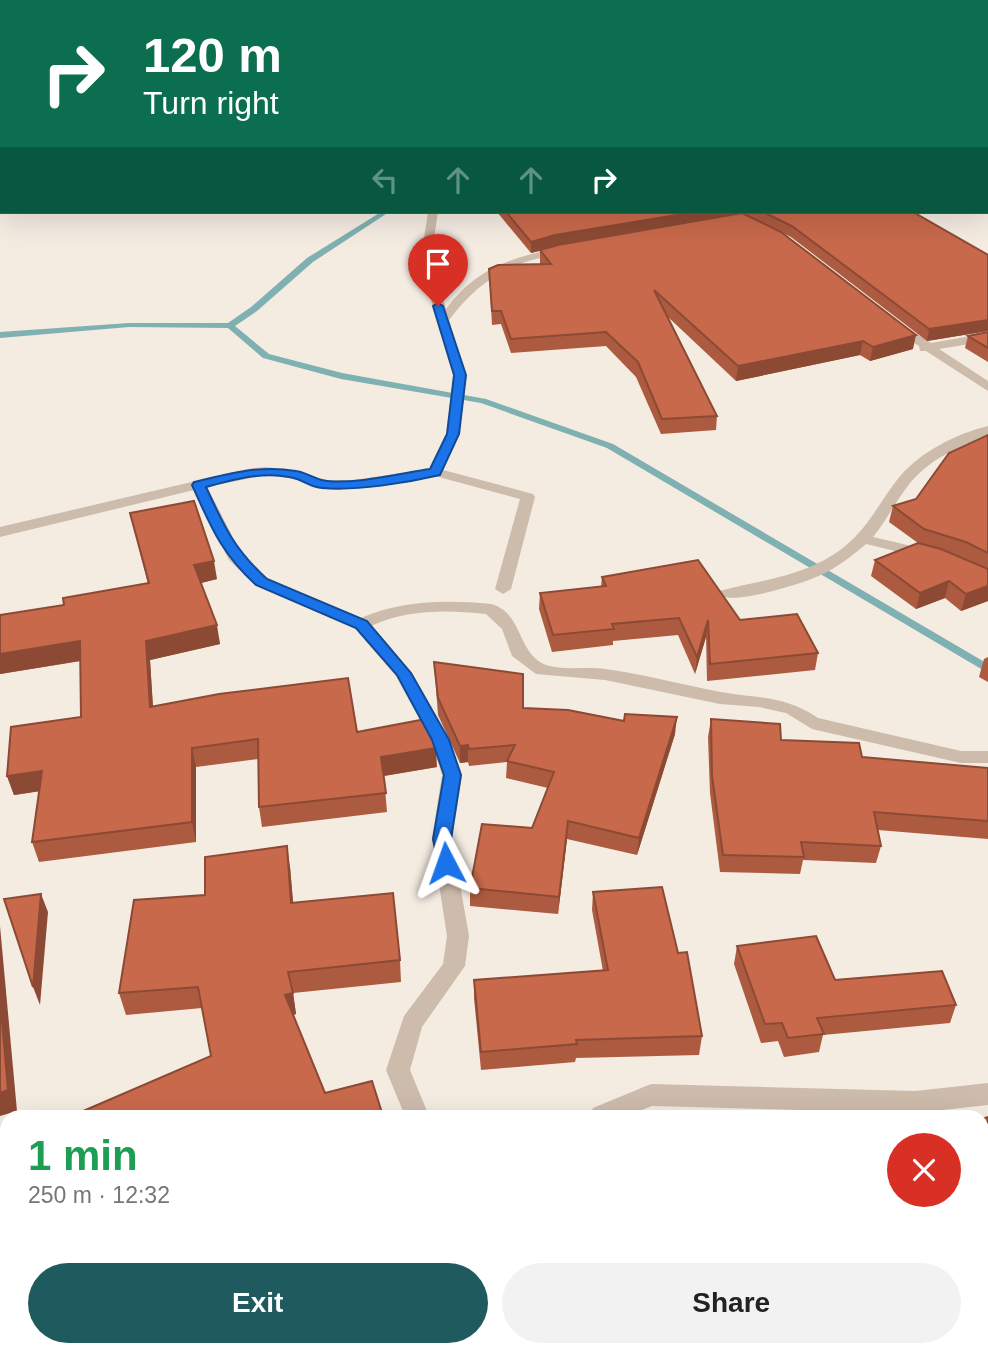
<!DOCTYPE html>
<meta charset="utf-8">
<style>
:root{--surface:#fff;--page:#f2f2f2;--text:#222;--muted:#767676;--accent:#1f5a5e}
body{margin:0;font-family:Helvetica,sans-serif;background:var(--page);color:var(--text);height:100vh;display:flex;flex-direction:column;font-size:26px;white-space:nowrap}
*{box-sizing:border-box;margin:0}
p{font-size:23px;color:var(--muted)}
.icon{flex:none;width:38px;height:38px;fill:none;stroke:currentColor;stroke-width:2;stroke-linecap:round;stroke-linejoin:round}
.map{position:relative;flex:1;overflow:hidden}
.details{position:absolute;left:0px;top:1110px;width:989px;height:247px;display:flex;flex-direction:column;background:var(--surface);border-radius:21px 21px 0 0;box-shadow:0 7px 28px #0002}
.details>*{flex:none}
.top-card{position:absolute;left:0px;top:0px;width:989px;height:214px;box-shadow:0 7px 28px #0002;background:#0b6e4f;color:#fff;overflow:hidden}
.pin{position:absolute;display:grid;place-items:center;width:60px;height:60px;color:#fff;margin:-72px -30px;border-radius:50% 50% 50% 0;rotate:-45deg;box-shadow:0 0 7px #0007}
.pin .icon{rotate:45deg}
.me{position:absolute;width:77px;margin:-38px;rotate:356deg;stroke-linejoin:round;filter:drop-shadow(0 0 5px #0008)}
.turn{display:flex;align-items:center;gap:24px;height:147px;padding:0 28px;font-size:32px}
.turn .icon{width:91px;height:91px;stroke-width:2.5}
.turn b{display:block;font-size:49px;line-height:60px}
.lanes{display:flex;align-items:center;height:66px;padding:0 28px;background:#0003;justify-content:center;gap:35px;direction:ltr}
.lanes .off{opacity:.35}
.round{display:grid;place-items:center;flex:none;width:74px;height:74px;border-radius:37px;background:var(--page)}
.summary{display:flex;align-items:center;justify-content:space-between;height:119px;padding:0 28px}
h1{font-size:42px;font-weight:700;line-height:52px;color:#1e9e55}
.button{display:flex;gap:14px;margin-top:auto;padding:14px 28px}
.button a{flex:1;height:80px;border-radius:42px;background:var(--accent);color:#fff;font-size:28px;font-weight:700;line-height:80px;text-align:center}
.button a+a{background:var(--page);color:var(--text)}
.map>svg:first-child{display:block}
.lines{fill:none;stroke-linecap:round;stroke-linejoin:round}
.stream{fill:#7fb0b2;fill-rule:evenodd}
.street{fill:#cdbbac;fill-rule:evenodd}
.wall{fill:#ac5a40}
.shaded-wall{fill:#8c4a34}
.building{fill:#c8694b;stroke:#8c4a34;stroke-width:2}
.route{fill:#1a73e8;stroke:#114b97;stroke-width:2}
</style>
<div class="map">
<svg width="988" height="1356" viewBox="0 0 988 1356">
<rect width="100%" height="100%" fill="#f4ebe1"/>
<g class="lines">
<path class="stream" d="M 381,212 L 389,212 L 313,262 L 257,311 L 235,326 L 269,354 L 342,373 L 486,399 L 613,444 L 988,664 L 988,673 L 607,448 L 481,403 L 341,379 L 263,358 L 228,328 L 129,327 L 0,338 L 0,332 L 129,323 L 228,323 L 251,307 L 307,258 Z"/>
<g class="street">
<path d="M 378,0 L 386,0 L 388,2 L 379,2 Z"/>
<rect x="987" y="194" width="1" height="7"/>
<path d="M 428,212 L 438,212 L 432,251 L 455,272 L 440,290 L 446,309 C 477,267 513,257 563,247 L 568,250 C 559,256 543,257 532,260 C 495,271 472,290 449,320 L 466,375 L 460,434 L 443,470 L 533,494 L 535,497 L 511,589 L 503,594 L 495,589 L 520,499 L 435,476 L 354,488 L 321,488 L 295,479 L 266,475 L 207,487 L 243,557 L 267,579 L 361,618 C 403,600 446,600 491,604 C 523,612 517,654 546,665 C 563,671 587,666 605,669 C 642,674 679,684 716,691 C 755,699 783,694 818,718 L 961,751 L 988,751 L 988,763 L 961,763 L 812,729 L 786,713 L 759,707 L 720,704 L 605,680 L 536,674 L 512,656 L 502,629 L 486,614 C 447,610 408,609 371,626 L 412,673 L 449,740 L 462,775 L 452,839 L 469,936 L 465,966 L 422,1027 L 410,1070 L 429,1116 L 405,1116 L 386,1070 L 404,1016 L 443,964 L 447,936 L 432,839 L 442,775 L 431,740 L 396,676 L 355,628 L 255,585 L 229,560 L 194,490 L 0,537 L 0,527 L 247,469 L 266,467 L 298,471 L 323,480 L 354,480 L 430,469 L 446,434 L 454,375 L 428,290 L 443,272 L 422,251 Z"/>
<path d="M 894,324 L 902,324 L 931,343 L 988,333 L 988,341 L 939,349 L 988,381 L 988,391 L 926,351 L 920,351 L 919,346 L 894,330 Z"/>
<path d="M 988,426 L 988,435 C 958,447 927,460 907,487 C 895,503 886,521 873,537 L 933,551 L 936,554 L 933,557 L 928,559 L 866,544 C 852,556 838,567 821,575 C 804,583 730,607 717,594 L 719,591 C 764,579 806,577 844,547 C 868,528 879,503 897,480 C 918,453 955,434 988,426 Z"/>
<path d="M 988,1083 L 988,1105 L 915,1113 L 652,1106 L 627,1116 L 590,1116 L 593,1108 L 651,1084 L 915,1091 Z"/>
<path d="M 341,1349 L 384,1349 L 381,1356 L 338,1356 Z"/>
<path d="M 489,1349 L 518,1349 L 521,1356 L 492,1356 Z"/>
</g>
</g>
<g class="wall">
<path d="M 484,0 L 988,0 L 988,184 L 987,183 L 987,2 L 487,2 Z"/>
<path d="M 497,212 L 733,212 L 732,215 L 913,349 L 870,361 L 860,355 L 736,381 L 668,317 L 717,416 L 716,430 L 661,434 L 636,377 L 606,346 L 511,353 L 501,324 L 492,325 L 489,269 L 540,264 L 540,251 L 531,253 Z"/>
<path d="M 745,212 L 913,212 L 988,331 L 927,341 L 791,237 L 748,216 Z"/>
<path d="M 988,332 L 988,362 L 965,348 L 968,336 Z"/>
<path d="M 988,435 L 988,601 L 961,611 L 945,598 L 916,609 L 871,576 L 875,560 L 918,543 L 889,522 L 893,506 L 916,499 Z"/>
<path d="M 130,513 L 217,579 L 201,583 L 220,644 L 150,660 L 153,706 L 357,732 L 437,767 L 384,776 L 387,812 L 262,827 L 259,807 L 258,759 L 196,767 L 196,842 L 39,862 L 32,842 L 39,791 L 14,795 L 7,776 L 81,717 L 81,661 L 0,674 L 0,615 L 64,605 L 148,584 Z"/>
<path d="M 602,577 L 740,620 L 818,653 L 815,670 L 707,681 L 706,637 L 695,674 L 678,635 L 613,641 L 613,645 L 552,652 L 539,609 L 540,593 L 601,586 Z"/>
<path d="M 988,657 L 988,682 L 979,677 L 984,659 Z"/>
<path d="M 434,662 L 523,708 L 675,734 L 637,855 L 567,839 L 558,914 L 470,906 L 470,888 L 532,828 L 548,788 L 506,778 L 507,762 L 469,766 L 468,762 L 460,763 L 438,715 Z"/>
<path d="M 711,719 L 781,740 L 862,757 L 988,768 L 988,839 L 878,830 L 881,846 L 876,863 L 803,860 L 800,874 L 720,872 L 710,793 L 708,737 Z"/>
<path d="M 290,867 L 293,903 L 400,960 L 401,982 L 293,993 L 296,1014 L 293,1015 L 325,1093 L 211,1056 L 202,1008 L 126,1015 L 119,993 L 205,895 Z"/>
<path d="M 593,892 L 678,953 L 702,1036 L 699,1055 L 576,1058 L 575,1062 L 481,1070 L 474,998 L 474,980 L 603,971 L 592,910 Z"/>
<path d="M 737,946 L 835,980 L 956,1005 L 950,1023 L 823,1035 L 819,1052 L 784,1057 L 778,1041 L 761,1043 L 734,964 Z"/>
<path d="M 988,1117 L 988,1356 L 920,1356 L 917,1349 L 982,1349 L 982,1119 Z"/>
<path d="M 562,1349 L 842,1349 L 845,1356 L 563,1356 Z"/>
</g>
<g class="shaded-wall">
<path d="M 695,212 L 733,212 L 732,216 L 555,246 L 531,253 L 531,242 L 555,235 Z"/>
<path d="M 988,320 L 988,331 L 927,341 L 929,329 Z"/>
<path d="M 916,335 L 913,349 L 870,361 L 873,347 Z"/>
<path d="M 863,341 L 860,355 L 736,381 L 738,366 Z"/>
<path d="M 214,561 L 217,579 L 197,584 L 194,565 Z"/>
<path d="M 949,581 L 945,598 L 916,609 L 920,593 Z"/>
<path d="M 988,586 L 988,601 L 961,611 L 966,594 Z"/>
<path d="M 708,620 L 706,637 L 695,674 L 697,657 Z"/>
<path d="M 217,625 L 220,644 L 150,660 L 154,726 L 150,707 L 146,641 Z"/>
<path d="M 80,641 L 85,660 L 0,674 L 0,654 Z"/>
<path d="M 677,717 L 675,734 L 637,855 L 639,838 Z"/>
<path d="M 468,745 L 468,762 L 460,763 L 460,746 Z"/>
<path d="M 192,748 L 196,767 L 196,842 L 192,822 Z"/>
<path d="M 436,748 L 437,767 L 383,776 L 381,757 Z"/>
<path d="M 42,771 L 48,790 L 14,795 L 7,776 Z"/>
<path d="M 568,821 L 567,839 L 558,914 L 559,897 Z"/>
<path d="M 287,846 L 290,867 L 295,924 L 291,903 Z"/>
<path d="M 41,894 L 48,912 L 40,1005 L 33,987 Z"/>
<path d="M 0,926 L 17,1111 L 0,1116 Z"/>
<path d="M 293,993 L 296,1014 L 289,1016 L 285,995 Z"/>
<path d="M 96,1349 L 133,1349 L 123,1356 L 85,1356 Z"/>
</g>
<g class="building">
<path d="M 498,0 L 987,0 L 987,2 L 501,2 Z"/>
<path d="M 987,6 L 988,6 L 988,172 L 987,171 Z"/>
<path d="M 506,212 L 695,212 L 555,235 L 531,242 Z"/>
<path d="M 763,212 L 913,212 L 988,255 L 988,320 L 929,329 L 792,226 Z"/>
<path d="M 742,213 L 781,232 L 916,335 L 873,347 L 863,341 L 738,366 L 654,290 L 717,416 L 662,419 L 638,362 L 606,332 L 511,339 L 501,311 L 492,311 L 489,269 L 498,265 L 551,264 L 540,250 L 558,245 Z"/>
<path d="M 988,332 L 988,348 L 968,336 Z"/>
<path d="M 988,435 L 988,553 L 966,542 L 924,529 L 893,506 L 916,499 L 949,453 Z"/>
<path d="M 194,501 L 214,561 L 194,565 L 217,625 L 146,641 L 150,707 L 219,694 L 348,678 L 357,732 L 426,719 L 436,748 L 381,757 L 386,793 L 259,807 L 258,739 L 192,748 L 192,822 L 32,842 L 42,771 L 7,776 L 11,727 L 81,717 L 80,641 L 0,654 L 0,615 L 64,605 L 63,598 L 149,583 L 130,513 Z"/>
<path d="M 918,543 L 941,549 L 988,569 L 988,586 L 966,594 L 949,581 L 920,593 L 875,560 Z"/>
<path d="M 698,560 L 740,620 L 797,614 L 818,653 L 710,664 L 708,620 L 697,657 L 679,618 L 612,624 L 614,629 L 553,635 L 540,593 L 606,586 L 602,577 Z"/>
<path d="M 434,662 L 523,674 L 523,708 L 568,710 L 624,721 L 625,714 L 677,717 L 639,838 L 568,821 L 559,897 L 470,888 L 482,824 L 532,828 L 554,772 L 507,761 L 515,745 L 469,749 L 468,745 L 460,746 L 438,698 Z"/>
<path d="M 711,719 L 780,724 L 781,740 L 859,743 L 862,757 L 988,768 L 988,821 L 874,812 L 881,846 L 801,842 L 804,857 L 723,855 L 712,776 Z"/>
<path d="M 287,846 L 291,903 L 393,893 L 400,960 L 288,972 L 293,993 L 285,995 L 325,1093 L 372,1081 L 383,1116 L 74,1116 L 74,1115 L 211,1056 L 198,987 L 119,993 L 134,900 L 205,895 L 205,857 Z"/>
<path d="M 662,887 L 678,953 L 687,952 L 702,1036 L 576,1040 L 577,1044 L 481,1052 L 474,980 L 608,970 L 593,892 Z"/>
<path d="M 41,894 L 33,987 L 4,899 Z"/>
<path d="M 816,936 L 835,980 L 942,971 L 956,1005 L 817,1018 L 824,1034 L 788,1038 L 782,1023 L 765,1024 L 737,946 Z"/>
<path d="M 0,998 L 8,1090 L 0,1093 Z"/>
<path d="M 988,1117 L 988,1246 L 982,1246 L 982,1119 Z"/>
<path d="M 7,1178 L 7,1349 L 96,1349 L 85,1356 L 0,1356 L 0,1181 Z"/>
<path d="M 988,1257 L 988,1356 L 939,1356 L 936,1349 L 982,1349 L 982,1259 Z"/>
<path d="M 569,1349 L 842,1349 L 845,1356 L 571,1356 Z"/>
</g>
<path class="route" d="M 438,303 L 443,306 L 466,375 L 459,434 L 440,475 C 406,483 357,491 322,488 C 313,488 305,482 297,479 C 266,470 236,479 206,487 C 224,526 234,549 267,579 L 367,621 L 411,673 L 449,740 L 461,775 L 451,839 L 455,863 L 452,868 L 439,868 L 433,839 L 444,775 L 432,740 L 397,675 L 356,628 L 256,585 C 221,553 211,527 192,485 L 194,482 C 230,473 260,465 296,471 C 305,472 313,478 322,480 C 349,486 402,473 430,469 L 447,434 L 454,375 L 433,306 Z"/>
</svg>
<div class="pin" style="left:438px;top:306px;background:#d93025"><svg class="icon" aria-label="arrive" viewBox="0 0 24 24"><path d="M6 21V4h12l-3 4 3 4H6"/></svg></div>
<svg class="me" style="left:446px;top:863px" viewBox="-20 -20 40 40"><path d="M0-17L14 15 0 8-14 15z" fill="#1a73e8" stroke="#fff" stroke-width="4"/></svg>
<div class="top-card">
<div class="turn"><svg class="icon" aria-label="right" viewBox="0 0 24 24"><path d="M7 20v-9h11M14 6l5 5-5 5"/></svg><div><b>120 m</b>Turn right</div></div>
<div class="lanes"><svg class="icon off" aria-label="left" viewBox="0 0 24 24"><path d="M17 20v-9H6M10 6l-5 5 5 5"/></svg><svg class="icon off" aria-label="ahead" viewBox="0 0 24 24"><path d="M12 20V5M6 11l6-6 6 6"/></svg><svg class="icon off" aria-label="ahead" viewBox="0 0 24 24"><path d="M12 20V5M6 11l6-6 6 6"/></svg><svg class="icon" aria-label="right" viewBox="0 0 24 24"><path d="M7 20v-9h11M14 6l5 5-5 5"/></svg></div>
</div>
<section class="details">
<div class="summary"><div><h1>1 min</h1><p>250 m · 12:32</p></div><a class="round" style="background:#d93025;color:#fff"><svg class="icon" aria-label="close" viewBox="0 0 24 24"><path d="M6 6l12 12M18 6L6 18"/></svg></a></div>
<div class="button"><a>Exit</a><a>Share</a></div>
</section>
</div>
